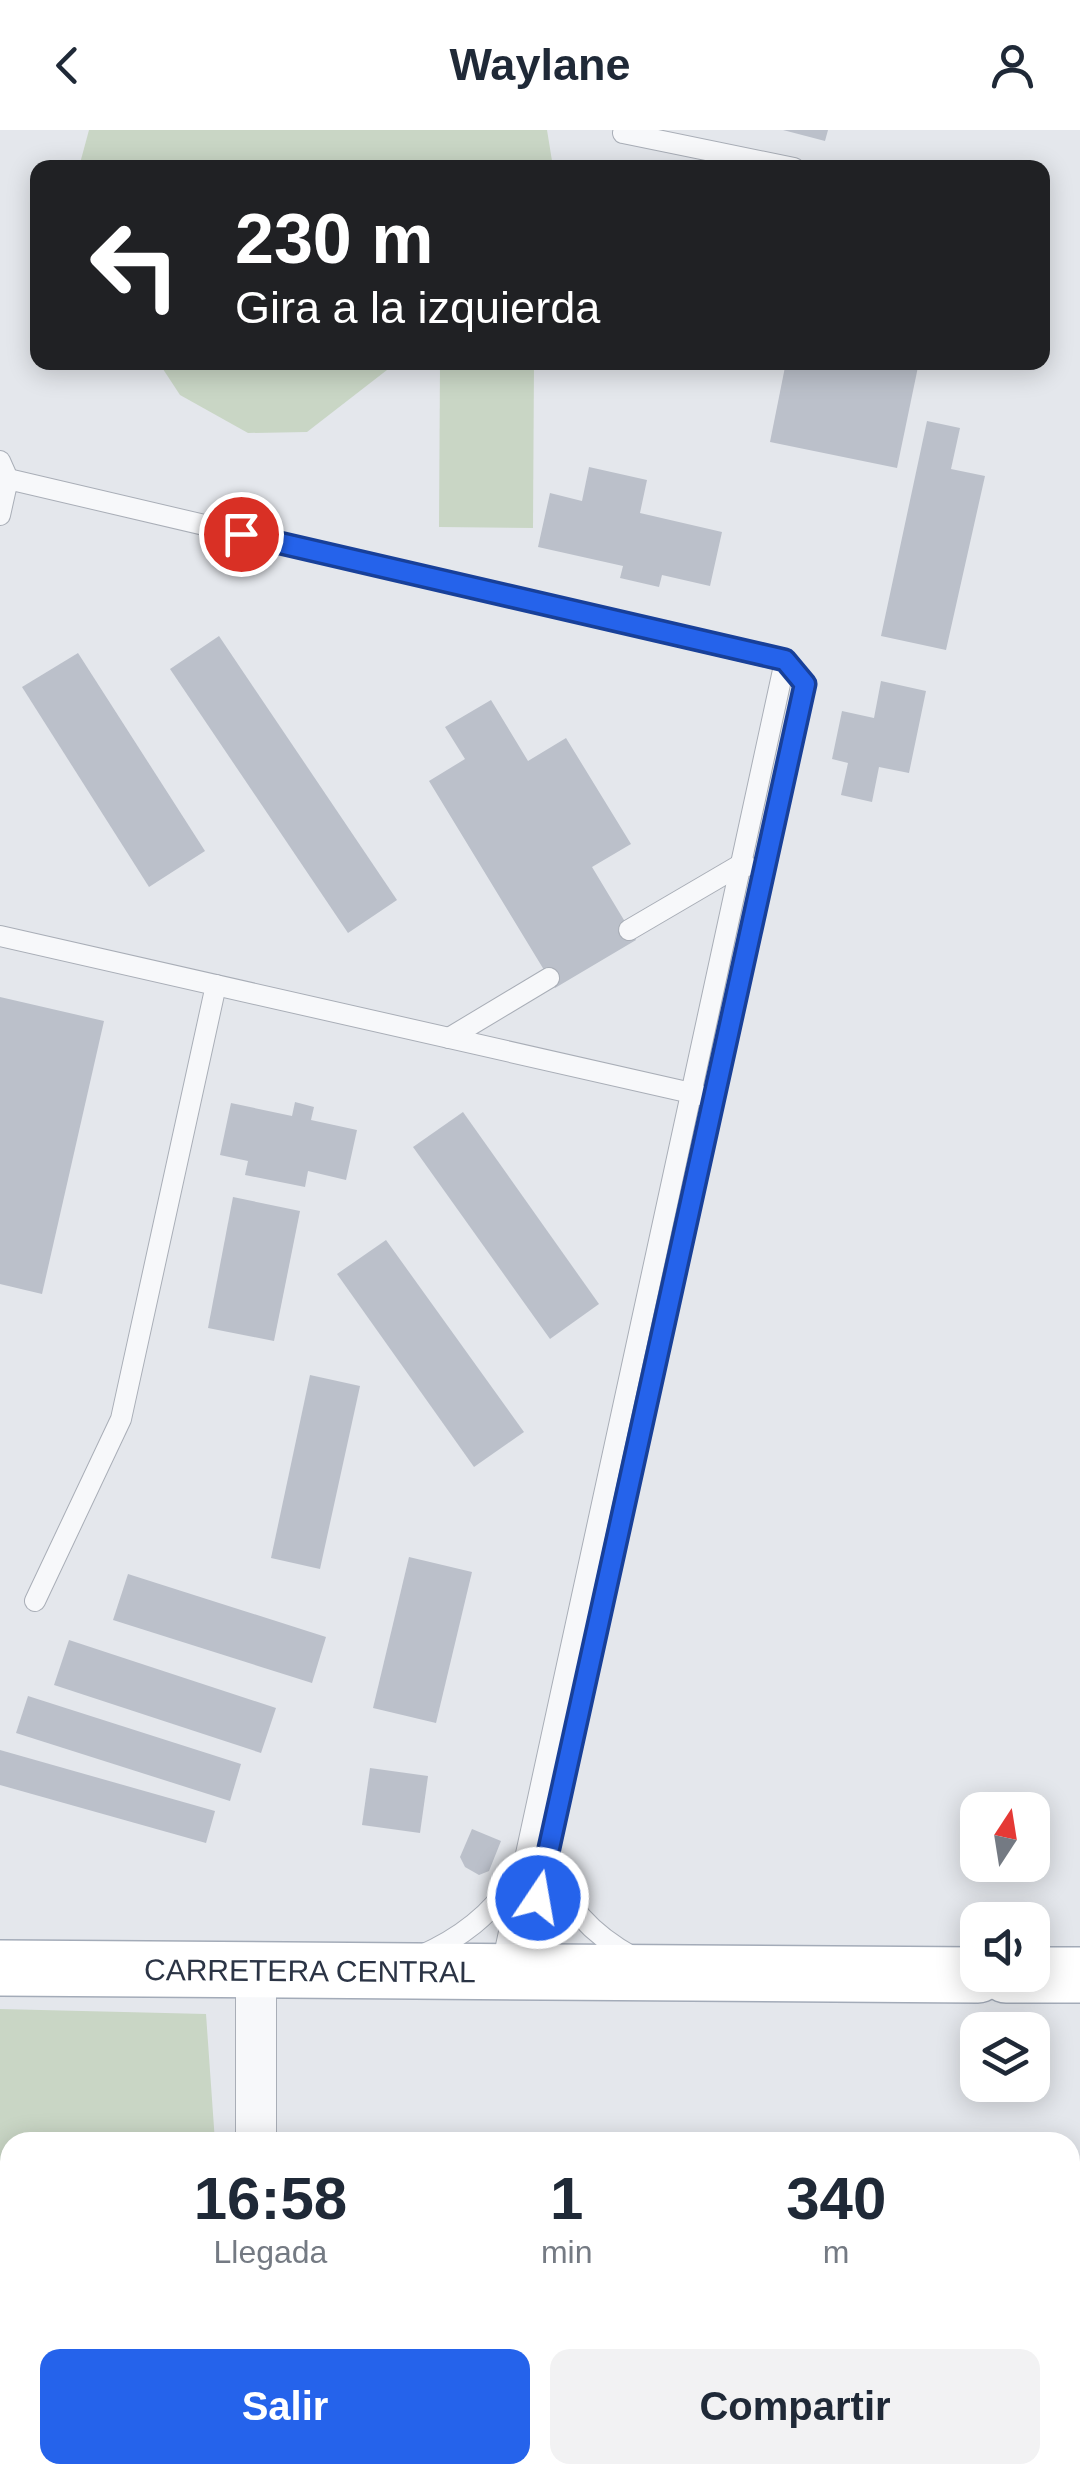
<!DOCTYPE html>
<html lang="es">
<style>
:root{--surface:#fff;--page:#f2f2f3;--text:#1f2937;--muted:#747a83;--accent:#2563eb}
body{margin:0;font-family:Helvetica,sans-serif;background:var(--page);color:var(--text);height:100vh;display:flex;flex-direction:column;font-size:38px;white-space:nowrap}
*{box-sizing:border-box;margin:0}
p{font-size:32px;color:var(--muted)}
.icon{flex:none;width:55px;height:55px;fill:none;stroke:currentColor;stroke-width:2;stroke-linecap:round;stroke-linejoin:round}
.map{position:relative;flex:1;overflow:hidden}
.sheet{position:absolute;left:0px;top:2002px;width:1080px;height:352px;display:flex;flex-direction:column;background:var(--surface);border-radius:30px 30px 0 0;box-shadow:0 5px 25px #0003}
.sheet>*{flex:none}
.banner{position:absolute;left:30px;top:30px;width:1020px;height:210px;border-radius:20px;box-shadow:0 5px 25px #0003;background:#202124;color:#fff;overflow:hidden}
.needle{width:65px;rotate:12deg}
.fabs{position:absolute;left:960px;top:1662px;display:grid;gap:20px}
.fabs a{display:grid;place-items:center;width:90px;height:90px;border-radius:20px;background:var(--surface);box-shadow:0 5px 25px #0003;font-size:50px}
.pin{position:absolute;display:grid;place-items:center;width:85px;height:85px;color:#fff;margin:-42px;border:5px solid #fff;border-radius:50%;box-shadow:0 2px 10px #0007}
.me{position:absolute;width:110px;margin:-55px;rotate:12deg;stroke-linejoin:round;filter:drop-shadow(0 0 8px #0008)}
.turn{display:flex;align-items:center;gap:35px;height:210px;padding:0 40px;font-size:45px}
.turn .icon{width:130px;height:130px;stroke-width:2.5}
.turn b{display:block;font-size:70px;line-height:85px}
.eta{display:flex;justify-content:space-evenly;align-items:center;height:170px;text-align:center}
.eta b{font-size:60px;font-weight:700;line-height:70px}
.primary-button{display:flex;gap:20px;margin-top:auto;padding:20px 40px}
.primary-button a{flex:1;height:115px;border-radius:20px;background:var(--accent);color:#fff;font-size:40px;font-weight:700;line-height:115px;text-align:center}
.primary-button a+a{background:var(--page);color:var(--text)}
header{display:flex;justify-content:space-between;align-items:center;height:130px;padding:0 40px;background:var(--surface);font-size:45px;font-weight:700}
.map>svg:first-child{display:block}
.green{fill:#c9d6c5}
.building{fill:#bbc0ca}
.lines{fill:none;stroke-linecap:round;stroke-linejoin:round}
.lane-casing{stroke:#a9aeb7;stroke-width:22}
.street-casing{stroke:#a9aeb7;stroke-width:42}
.primary-casing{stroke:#a3abb8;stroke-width:58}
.path{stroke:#c2c5cb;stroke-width:6;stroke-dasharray:8 8;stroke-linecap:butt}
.lane{stroke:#f7f8fa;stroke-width:20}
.street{stroke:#f7f8fa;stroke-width:40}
.primary{stroke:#fff;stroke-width:55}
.route-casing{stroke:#184099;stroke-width:25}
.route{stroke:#2563eb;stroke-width:18}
.labels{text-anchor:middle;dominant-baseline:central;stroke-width:9;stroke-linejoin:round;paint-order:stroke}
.street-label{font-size:30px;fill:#2b3445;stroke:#f4f6f9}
</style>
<header><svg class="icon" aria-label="back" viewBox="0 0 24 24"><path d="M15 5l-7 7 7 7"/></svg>Waylane<svg class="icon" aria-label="person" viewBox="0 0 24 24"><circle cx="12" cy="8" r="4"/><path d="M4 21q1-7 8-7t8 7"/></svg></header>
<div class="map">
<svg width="1080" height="2353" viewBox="0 0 1080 2353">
<rect width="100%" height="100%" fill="#e4e7ec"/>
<g class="green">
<path d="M 89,0 L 547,0 L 553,37 L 79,37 Z"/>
<path d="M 159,233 L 396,233 L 307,302 L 248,303 L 180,265 Z"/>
<path d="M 440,233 L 534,233 L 533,398 L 439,397 Z"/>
<path d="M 0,1879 L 206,1884 L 215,2012 L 10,2012 L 10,2345 L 255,2345 L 257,2353 L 0,2353 Z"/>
</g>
<g class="building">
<path d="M 783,0 L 828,0 L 825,11 Z"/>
<path d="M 786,232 L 919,232 L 897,338 L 770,312 Z"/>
<path d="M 927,291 L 960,298 L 951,339 L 985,346 L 946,520 L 881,506 Z"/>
<path d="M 589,337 L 647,350 L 640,383 L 722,402 L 710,456 L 662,445 L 659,457 L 620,448 L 623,436 L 538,417 L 550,363 L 582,371 Z"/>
<path d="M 219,506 L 397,770 L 348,803 L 170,539 Z"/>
<path d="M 78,523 L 205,721 L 149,757 L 22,557 Z"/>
<path d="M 881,551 L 926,561 L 909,643 L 879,637 L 872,672 L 841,665 L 848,633 L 832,629 L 842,581 L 874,588 Z"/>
<path d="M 491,570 L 528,631 L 566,608 L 631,714 L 592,737 L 636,810 L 555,858 L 429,651 L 465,629 L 445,597 Z"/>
<path d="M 0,867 L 104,891 L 42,1164 L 0,1154 Z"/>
<path d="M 295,972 L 314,977 L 311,990 L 357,1000 L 346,1050 L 308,1041 L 305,1057 L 245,1045 L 248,1031 L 220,1025 L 231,973 L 292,986 Z"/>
<path d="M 463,982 L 599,1174 L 550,1209 L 413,1017 Z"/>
<path d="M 233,1067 L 300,1081 L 274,1211 L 208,1198 Z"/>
<path d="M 386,1110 L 524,1302 L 474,1337 L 337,1144 Z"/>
<path d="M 310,1245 L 360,1256 L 320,1439 L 271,1428 Z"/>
<path d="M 409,1427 L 472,1442 L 436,1593 L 373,1578 Z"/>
<path d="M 128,1444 L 326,1507 L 312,1553 L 113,1490 Z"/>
<path d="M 69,1510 L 276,1578 L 261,1623 L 54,1555 Z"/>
<path d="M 28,1566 L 241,1634 L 230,1671 L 16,1603 Z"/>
<path d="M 0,1620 L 215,1681 L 206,1713 L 0,1655 Z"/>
<path d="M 370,1638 L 428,1646 L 420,1703 L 362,1695 Z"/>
<path d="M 472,1699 L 501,1711 L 489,1741 L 479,1745 L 465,1737 L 460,1727 Z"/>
</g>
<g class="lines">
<g class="lane-casing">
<g id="lane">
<path d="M 624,0 L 623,3 L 794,38"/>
<path d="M 0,331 L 8,349"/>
<path d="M 0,385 L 8,349 L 785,531"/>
<path d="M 629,800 L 740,735 L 747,736"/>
<path d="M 0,806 L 700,965"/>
<path d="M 449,908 L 549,848"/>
<path d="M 35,1471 L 121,1289 L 216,855"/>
<path d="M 546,1732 C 569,1777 588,1802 633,1827"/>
<path d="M 420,1826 C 461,1808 490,1785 516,1748"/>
<path d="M 501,1839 L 785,531 L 805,554 L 523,1840"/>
</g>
</g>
<g class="street-casing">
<g id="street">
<path d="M 256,2012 L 256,1840"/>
<path d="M 291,2345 L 293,2353"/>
</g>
</g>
<g class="primary-casing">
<g id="primary">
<path id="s1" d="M 0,1838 L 978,1845"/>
<path d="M 1006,1845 L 1080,1845"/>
</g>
</g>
<g class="path">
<path d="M 0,2258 L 10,2259"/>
<path d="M 159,2345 L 165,2353"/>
</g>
<use href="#lane" class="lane"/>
<use href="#street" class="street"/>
<use href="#primary" class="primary"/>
</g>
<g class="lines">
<g class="route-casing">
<path id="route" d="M 241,404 L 785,530 L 805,554 L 538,1768"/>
</g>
<use href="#route" class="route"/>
</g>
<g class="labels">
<g class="street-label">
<text stroke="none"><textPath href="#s1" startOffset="310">CARRETERA CENTRAL</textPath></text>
</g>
</g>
</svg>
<div class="fabs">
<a><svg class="needle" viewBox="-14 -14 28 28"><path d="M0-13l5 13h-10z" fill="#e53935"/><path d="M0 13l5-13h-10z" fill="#747a83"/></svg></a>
<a><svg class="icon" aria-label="sound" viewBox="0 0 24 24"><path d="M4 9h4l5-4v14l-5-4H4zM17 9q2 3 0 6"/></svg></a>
<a><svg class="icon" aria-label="layers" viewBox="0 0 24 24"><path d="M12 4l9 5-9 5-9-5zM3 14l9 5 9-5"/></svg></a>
</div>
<div class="pin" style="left:241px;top:404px;background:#d93025"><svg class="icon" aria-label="arrive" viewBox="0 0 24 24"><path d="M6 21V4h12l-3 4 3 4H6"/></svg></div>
<svg class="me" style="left:538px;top:1768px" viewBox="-20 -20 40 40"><circle r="17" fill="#2563eb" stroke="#fff" stroke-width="3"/><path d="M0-11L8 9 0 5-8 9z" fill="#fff"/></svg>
<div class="banner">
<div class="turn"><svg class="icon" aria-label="left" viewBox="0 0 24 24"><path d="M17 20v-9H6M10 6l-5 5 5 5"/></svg><div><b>230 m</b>Gira a la izquierda</div></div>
</div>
<section class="sheet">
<div class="eta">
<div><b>16:58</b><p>Llegada</p></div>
<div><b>1</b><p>min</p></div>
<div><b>340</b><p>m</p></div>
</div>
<div class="primary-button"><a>Salir</a><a>Compartir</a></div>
</section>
</div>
